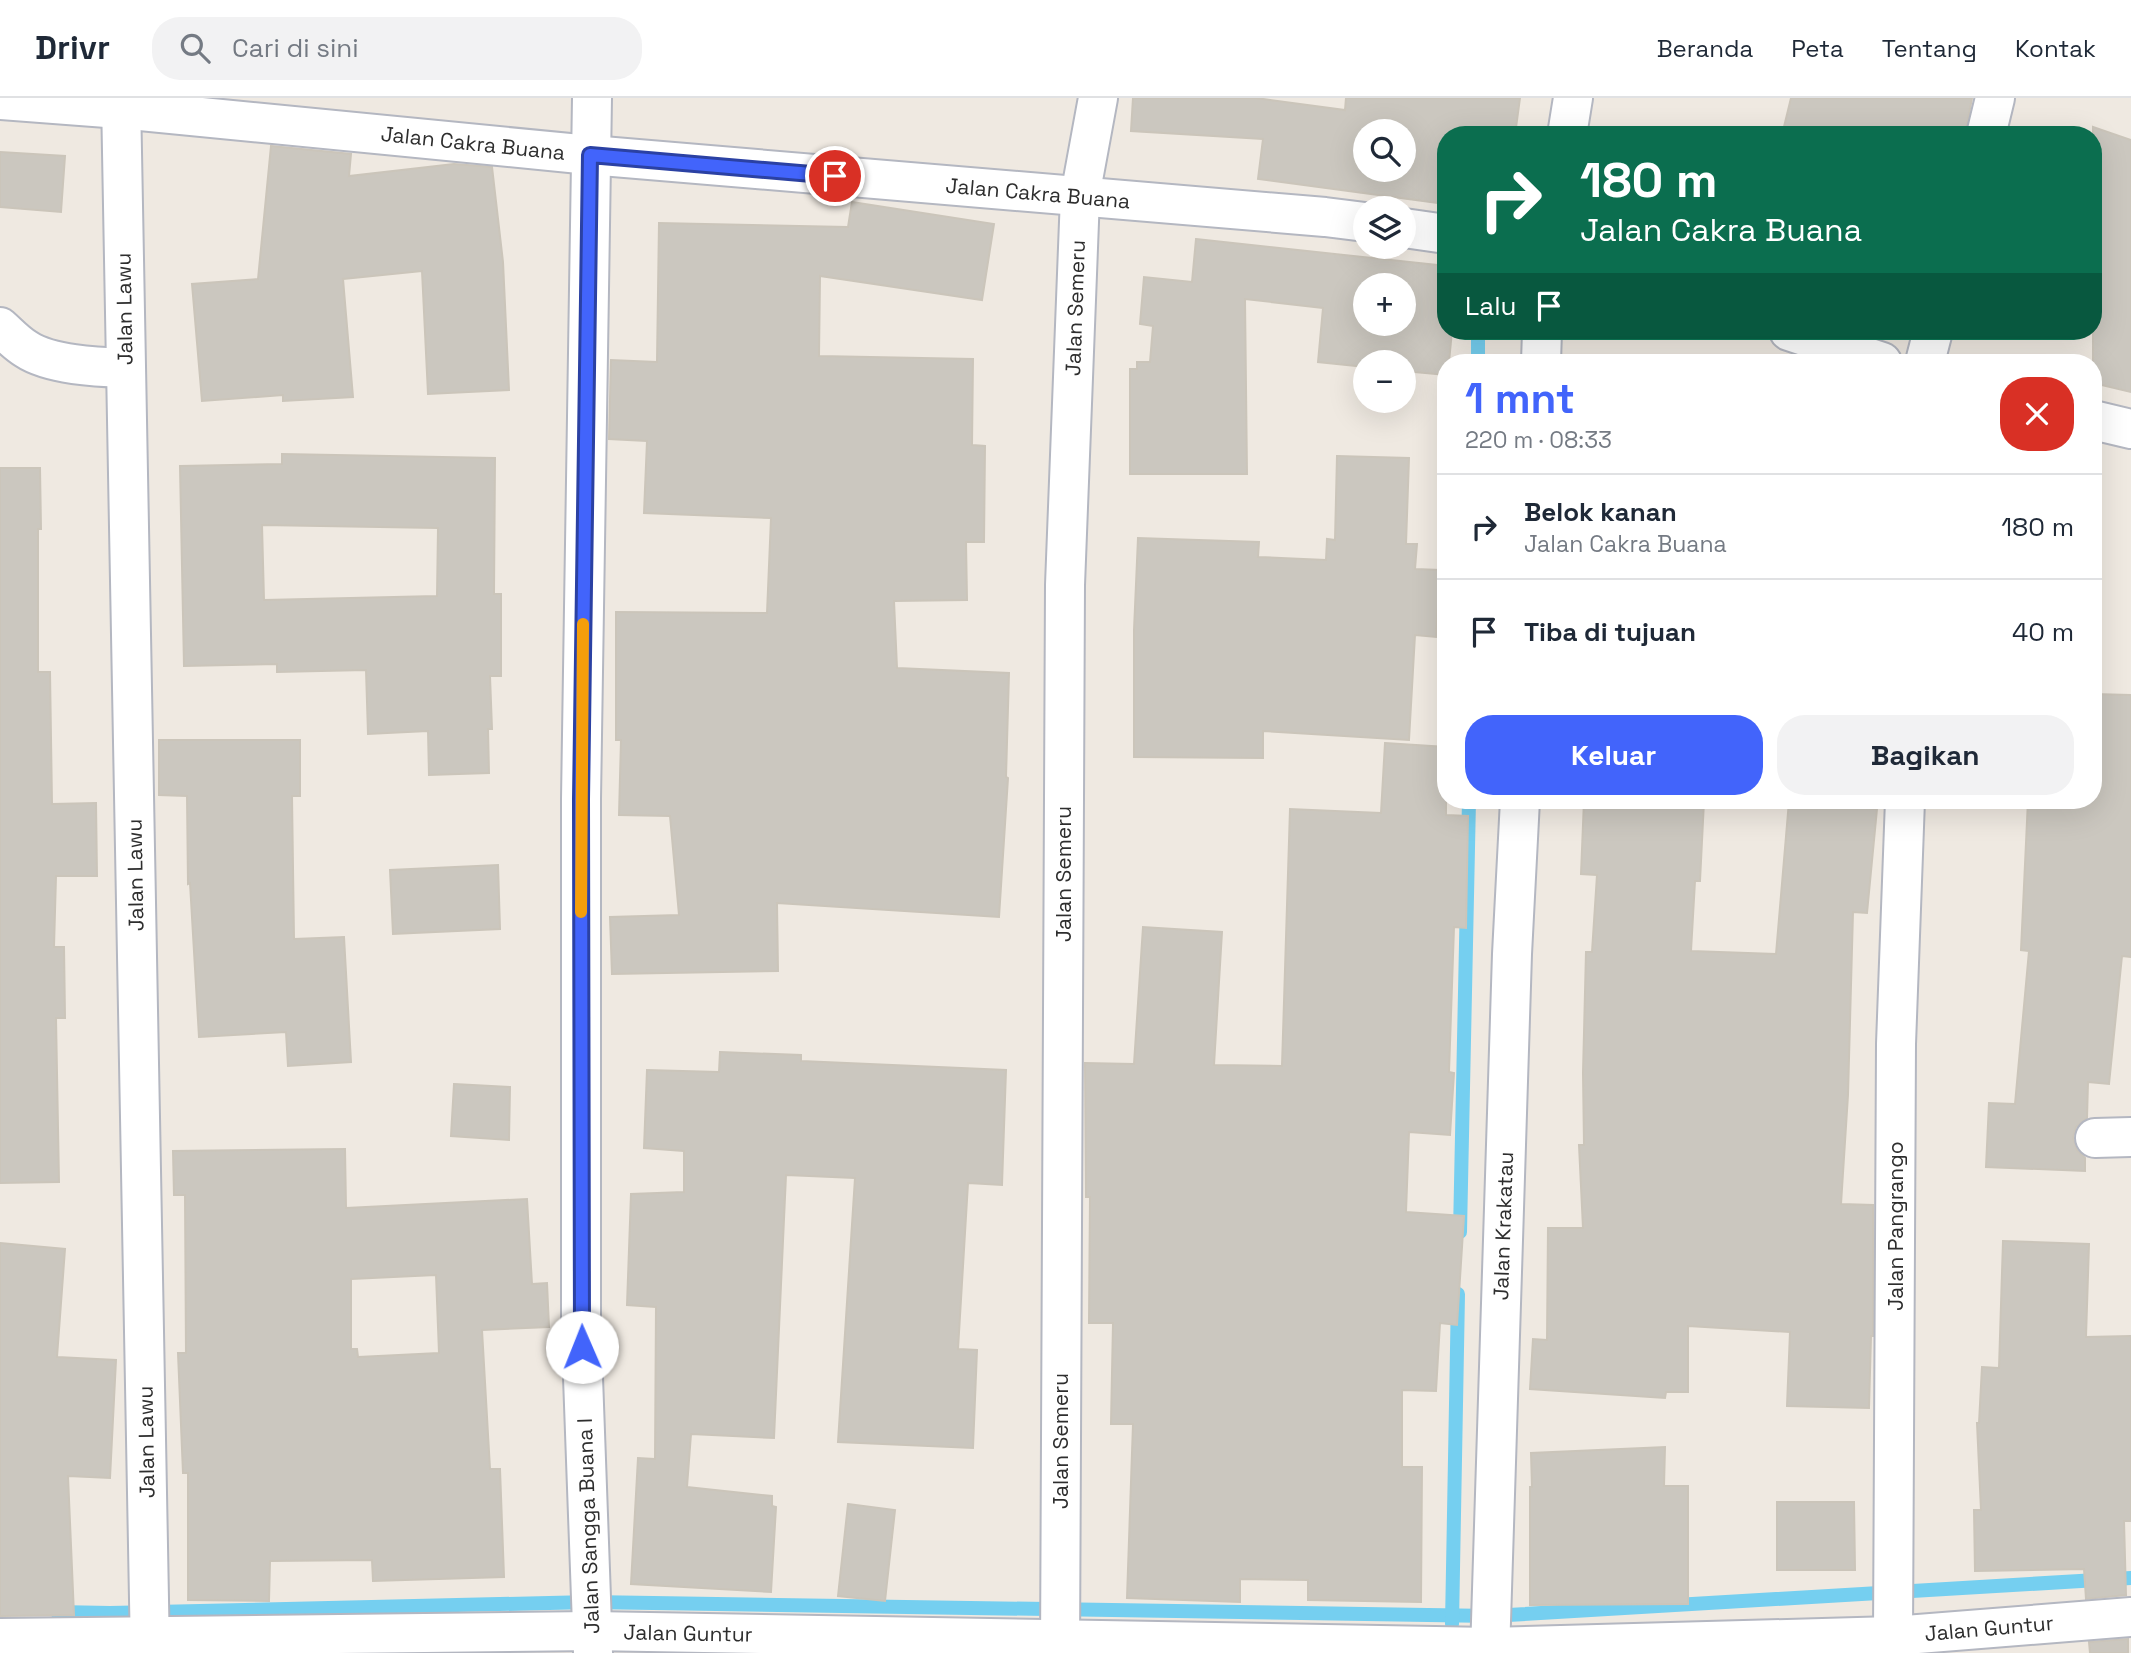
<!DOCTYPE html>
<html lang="id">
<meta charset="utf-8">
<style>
:root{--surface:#fff;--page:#f2f2f3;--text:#1f2937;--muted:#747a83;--line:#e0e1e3;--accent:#4264fb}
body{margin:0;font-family:"Space Grotesk",sans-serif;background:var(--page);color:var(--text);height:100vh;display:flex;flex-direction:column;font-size:26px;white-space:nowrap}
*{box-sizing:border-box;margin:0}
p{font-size:23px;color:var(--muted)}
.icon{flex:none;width:38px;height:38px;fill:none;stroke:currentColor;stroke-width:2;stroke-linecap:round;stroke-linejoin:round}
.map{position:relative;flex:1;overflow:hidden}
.panel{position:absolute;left:1437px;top:256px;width:665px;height:455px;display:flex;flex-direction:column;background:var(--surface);border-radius:28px;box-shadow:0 7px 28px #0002}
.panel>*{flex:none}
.hud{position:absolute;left:1437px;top:28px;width:665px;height:214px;border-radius:28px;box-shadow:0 7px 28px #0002;background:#0b6e4f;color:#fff;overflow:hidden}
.controls{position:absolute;left:1353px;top:21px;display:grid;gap:14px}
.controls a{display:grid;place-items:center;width:63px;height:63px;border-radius:50%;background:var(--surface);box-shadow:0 7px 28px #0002;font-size:35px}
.pin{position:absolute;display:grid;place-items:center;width:60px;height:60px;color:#fff;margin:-30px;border:4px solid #fff;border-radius:50%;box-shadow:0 2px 7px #0007}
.me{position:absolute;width:77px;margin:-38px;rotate:359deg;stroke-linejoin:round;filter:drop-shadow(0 0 5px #0008)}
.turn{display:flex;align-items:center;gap:24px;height:147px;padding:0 28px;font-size:32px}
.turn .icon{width:91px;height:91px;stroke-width:2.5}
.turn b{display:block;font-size:49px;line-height:60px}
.then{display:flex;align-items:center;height:66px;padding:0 28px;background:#0003;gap:14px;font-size:26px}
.round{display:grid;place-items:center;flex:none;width:74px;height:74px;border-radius:28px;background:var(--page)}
.head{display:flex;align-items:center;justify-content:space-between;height:119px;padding:0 28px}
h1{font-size:42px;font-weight:700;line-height:52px;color:var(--accent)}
.action{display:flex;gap:14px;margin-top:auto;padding:14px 28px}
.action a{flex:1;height:80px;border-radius:28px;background:var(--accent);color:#fff;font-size:28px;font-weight:700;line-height:80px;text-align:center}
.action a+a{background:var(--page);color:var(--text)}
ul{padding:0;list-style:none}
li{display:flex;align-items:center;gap:21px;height:105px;padding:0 28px;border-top:2px solid var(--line)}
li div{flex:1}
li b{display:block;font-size:26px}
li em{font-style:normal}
header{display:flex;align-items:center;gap:42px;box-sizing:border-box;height:98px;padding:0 35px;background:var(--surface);border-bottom:2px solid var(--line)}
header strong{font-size:33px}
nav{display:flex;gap:38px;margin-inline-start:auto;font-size:24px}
.search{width:490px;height:63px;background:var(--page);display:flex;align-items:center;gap:18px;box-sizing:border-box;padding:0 24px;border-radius:28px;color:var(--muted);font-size:26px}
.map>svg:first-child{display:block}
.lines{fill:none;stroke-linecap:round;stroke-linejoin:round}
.stream{stroke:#75cff0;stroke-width:14}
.building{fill:#cbc7bf;stroke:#cbc5ba;stroke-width:2;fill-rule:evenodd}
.minor-casing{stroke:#b4b7c1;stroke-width:42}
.minor{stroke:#fff;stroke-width:38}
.route-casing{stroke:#2b41a3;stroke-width:18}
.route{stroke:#4264fb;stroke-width:12}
.slow{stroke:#f59e0b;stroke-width:12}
.labels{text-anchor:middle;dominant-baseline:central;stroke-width:6;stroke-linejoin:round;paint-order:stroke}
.street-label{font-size:21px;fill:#2e2e2e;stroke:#fff}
</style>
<header>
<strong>Drivr</strong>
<div class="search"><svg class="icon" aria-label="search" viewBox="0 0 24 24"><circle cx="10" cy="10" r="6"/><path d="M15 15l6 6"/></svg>Cari di sini</div>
<nav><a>Beranda</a><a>Peta</a><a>Tentang</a><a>Kontak</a></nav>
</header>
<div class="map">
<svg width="2131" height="1555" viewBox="0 0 2131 1555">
<rect width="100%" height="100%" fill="#efe9e1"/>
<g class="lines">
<g class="stream">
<path d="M 1478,264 L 1478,233"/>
<path d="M 1460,1134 L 1469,702"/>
<path d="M 57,1514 L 110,1515 L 590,1504 L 1491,1518 L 2131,1480"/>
<path d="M 1452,1526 L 1458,1196"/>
</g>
</g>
<g class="building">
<path d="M 1133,0 L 1256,0 L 1345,12 L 1346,0 L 1520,0 L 1515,37 L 1446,37 L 1446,106 L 1258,81 L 1263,41 L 1131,33 ZM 1365,33 L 1404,33 L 1404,72 L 1365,72 Z"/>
<path d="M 1791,0 L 1972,0 L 1965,37 L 1782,37 Z"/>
<path d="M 2093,29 L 2131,42 L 2131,294 L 2093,285 Z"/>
<path d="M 271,48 L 351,56 L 349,78 L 454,66 L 492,69 L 503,164 L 509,292 L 428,296 L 422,173 L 343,181 L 353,299 L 283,303 L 283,297 L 202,303 L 192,186 L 258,181 Z"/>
<path d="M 0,54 L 65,58 L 61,114 L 0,109 Z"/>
<path d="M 852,104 L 994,126 L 982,202 L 820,178 L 819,258 L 973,261 L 972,347 L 985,348 L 984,444 L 966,444 L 967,502 L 894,503 L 897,570 L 1009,575 L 1006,679 L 1008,680 L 999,819 L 777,805 L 778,873 L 612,876 L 610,819 L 679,817 L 670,718 L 619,717 L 621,642 L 616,642 L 616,514 L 767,515 L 771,420 L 644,415 L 647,343 L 609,341 L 611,262 L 657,264 L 659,125 L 848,129 Z"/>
<path d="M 1196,141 L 1446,168 L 1446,233 L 1452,233 L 1449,264 L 1446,264 L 1446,277 L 1404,273 L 1404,264 L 1365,264 L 1365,269 L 1318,264 L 1323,210 L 1245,201 L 1247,376 L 1130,376 L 1130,271 L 1137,271 L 1137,264 L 1150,264 L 1153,228 L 1140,226 L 1144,179 L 1192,184 ZM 1365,187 L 1404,187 L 1404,226 L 1365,226 Z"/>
<path d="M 282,356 L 495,360 L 494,496 L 501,496 L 501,578 L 490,578 L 492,631 L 488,631 L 489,675 L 429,677 L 428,633 L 368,636 L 366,572 L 277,574 L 277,566 L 184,568 L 180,368 L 282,366 ZM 262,427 L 438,430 L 437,498 L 264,502 Z"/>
<path d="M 1337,358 L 1409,360 L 1406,446 L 1417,446 L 1415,471 L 1440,472 L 1436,539 L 1415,537 L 1409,642 L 1263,633 L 1263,660 L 1134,659 L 1134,532 L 1138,440 L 1259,444 L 1258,459 L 1326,462 L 1327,441 L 1335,442 Z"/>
<path d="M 0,370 L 40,370 L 41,431 L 38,431 L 38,574 L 50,574 L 52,706 L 96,705 L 97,778 L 56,778 L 54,849 L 64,849 L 65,920 L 56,920 L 59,1084 L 0,1085 Z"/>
<path d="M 2093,596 L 2131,597 L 2131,859 L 2122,858 L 2109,986 L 2088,984 L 2087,1020 L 2076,1029 L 2073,1040 L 2077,1052 L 2085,1060 L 2085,1073 L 1986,1069 L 1989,1005 L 2015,1006 L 2029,853 L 2021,852 L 2028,702 L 2093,702 Z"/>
<path d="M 159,642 L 300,642 L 300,698 L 292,698 L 294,841 L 344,839 L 351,964 L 288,968 L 286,934 L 199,939 L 190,785 L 188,786 L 187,698 L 159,697 Z"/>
<path d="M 1385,645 L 1446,649 L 1446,717 L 1468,718 L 1466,830 L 1454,829 L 1449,974 L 1454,975 L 1450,1037 L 1409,1034 L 1406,1114 L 1464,1118 L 1457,1227 L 1440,1225 L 1436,1293 L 1402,1292 L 1402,1369 L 1422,1369 L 1421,1504 L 1308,1502 L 1308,1482 L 1240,1481 L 1240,1504 L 1127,1500 L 1133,1326 L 1111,1326 L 1113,1225 L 1089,1225 L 1090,1099 L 1086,1099 L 1085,965 L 1134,966 L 1143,829 L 1222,834 L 1214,967 L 1282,968 L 1290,711 L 1381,715 Z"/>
<path d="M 1584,702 L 1704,703 L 1700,783 L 1695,783 L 1691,853 L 1776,856 L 1789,703 L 1877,711 L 1867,815 L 1853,814 L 1848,997 L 1841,1106 L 1873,1107 L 1873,1238 L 1871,1238 L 1869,1310 L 1787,1308 L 1790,1234 L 1688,1228 L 1688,1294 L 1666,1294 L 1665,1300 L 1530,1291 L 1533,1241 L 1547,1242 L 1548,1130 L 1583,1130 L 1579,1047 L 1584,1047 L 1583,975 L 1586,854 L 1592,854 L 1597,777 L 1581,776 Z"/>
<path d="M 498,767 L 500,831 L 393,836 L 390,772 Z"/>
<path d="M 720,954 L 801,957 L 801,963 L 1006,972 L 1002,1087 L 968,1085 L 958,1251 L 977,1252 L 973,1350 L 838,1344 L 855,1080 L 786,1077 L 774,1340 L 691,1336 L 687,1389 L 772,1398 L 772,1408 L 776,1409 L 771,1494 L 631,1486 L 638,1360 L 655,1361 L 656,1209 L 627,1207 L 631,1096 L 684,1094 L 684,1053 L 644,1050 L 647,972 L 719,974 Z"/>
<path d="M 454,986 L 510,989 L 509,1042 L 451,1038 Z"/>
<path d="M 345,1051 L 346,1110 L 527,1101 L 532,1186 L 547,1185 L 549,1229 L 482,1232 L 490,1371 L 500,1371 L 504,1479 L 373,1483 L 372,1462 L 270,1463 L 269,1503 L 188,1502 L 188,1375 L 183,1375 L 178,1255 L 186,1255 L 185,1097 L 174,1097 L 173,1053 ZM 436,1177 L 439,1255 L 358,1259 L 357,1251 L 351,1251 L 351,1181 Z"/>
<path d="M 2003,1143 L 2089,1146 L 2086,1239 L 2131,1238 L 2131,1423 L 2124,1423 L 2126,1497 L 2086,1501 L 2084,1471 L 1975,1473 L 1974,1412 L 1981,1412 L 1977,1325 L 1979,1325 L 1982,1269 L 1999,1270 Z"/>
<path d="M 0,1145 L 65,1151 L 57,1259 L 116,1262 L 110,1380 L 68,1378 L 74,1517 L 0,1518 Z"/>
<path d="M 1665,1349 L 1664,1388 L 1688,1388 L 1688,1506 L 1530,1507 L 1530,1389 L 1532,1389 L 1531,1355 Z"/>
<path d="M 1777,1404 L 1854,1404 L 1855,1472 L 1777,1472 Z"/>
<path d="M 848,1406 L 895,1412 L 885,1503 L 838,1498 Z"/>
<path d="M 2128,1541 L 2128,1555 L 2090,1555 L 2089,1544 Z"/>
</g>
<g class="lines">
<g class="minor-casing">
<g id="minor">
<path d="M 121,0 L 150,1555"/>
<path d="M 592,0 L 581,701 L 581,1224 L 593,1555"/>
<path d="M 0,2 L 120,11 L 590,57 L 1325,119 L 1365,124"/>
<path d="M 1567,37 L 1573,0"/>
<path d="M 1986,37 L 1995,0"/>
<path d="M 1404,130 L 1446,136"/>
<path d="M 0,229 C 8,236 16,245 26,251 C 50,267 97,269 125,270"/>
<path d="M 1789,233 L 1882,264"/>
<path d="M 1541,264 L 1542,233"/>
<path d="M 1925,264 L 1933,233"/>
<path d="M 2093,322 L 2131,331"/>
<path d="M 2095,1040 L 2131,1039"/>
<path d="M 0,1540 L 592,1533 L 1490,1549 L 1893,1538 L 2131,1519"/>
<path d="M 1060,1555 L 1065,487 L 1080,98 L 1098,0"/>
<path d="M 1490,1555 L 1512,856 L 1520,702"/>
<path d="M 1895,1555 L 1893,1538 L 1896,946 L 1905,702"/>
</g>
</g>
<use href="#minor" class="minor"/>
</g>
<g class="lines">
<g class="route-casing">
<path id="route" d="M 582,1249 L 581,701 L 590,57 L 835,78"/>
</g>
<use href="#route" class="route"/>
<path class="slow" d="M 581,814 L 583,526"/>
</g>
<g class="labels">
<g class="street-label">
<text transform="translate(473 45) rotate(6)">Jalan Cakra Buana</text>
<text transform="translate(1038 95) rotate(5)">Jalan Cakra Buana</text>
<text transform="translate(1075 210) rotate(-88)">Jalan Semeru</text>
<text transform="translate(124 211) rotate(-91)">Jalan Lawu</text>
<text transform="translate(1063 776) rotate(-90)">Jalan Semeru</text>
<text transform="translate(135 777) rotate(-91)">Jalan Lawu</text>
<text transform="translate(1503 1128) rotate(-88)">Jalan Krakatau</text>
<text transform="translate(1895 1128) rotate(-90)">Jalan Pangrango</text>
<text transform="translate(1060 1343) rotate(-90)">Jalan Semeru</text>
<text transform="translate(146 1344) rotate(-91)">Jalan Lawu</text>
<text transform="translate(588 1428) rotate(-92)">Jalan Sangga Buana I</text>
<text transform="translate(1989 1530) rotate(-5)">Jalan Guntur</text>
<text transform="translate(688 1535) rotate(1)">Jalan Guntur</text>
</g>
</g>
</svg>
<div class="controls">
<a><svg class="icon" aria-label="search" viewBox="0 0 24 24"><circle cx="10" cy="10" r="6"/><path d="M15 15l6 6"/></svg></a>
<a><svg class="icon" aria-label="layers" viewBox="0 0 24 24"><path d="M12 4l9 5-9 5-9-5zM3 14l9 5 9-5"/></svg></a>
<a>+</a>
<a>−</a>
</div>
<div class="pin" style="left:835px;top:78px;background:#d93025"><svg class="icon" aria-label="arrive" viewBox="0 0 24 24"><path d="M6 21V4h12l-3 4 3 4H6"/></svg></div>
<svg class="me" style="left:582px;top:1249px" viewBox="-20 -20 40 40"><circle r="19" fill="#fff"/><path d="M0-13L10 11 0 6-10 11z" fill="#4264fb"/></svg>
<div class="hud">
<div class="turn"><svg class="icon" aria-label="right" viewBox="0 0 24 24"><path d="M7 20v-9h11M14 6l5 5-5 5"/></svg><div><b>180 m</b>Jalan Cakra Buana</div></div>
<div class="then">Lalu<svg class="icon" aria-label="arrive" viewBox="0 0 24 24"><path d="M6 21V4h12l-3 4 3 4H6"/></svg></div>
</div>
<section class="panel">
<div class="head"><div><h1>1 mnt</h1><p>220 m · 08:33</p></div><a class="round" style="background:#d93025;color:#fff"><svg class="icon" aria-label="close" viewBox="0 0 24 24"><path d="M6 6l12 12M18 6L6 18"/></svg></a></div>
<ul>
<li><svg class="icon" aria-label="right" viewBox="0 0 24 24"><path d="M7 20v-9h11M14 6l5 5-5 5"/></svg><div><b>Belok kanan</b><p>Jalan Cakra Buana</p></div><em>180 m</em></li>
<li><svg class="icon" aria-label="arrive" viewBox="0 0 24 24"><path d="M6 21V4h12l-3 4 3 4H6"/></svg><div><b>Tiba di tujuan</b></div><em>40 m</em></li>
</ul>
<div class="action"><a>Keluar</a><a>Bagikan</a></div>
</section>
</div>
